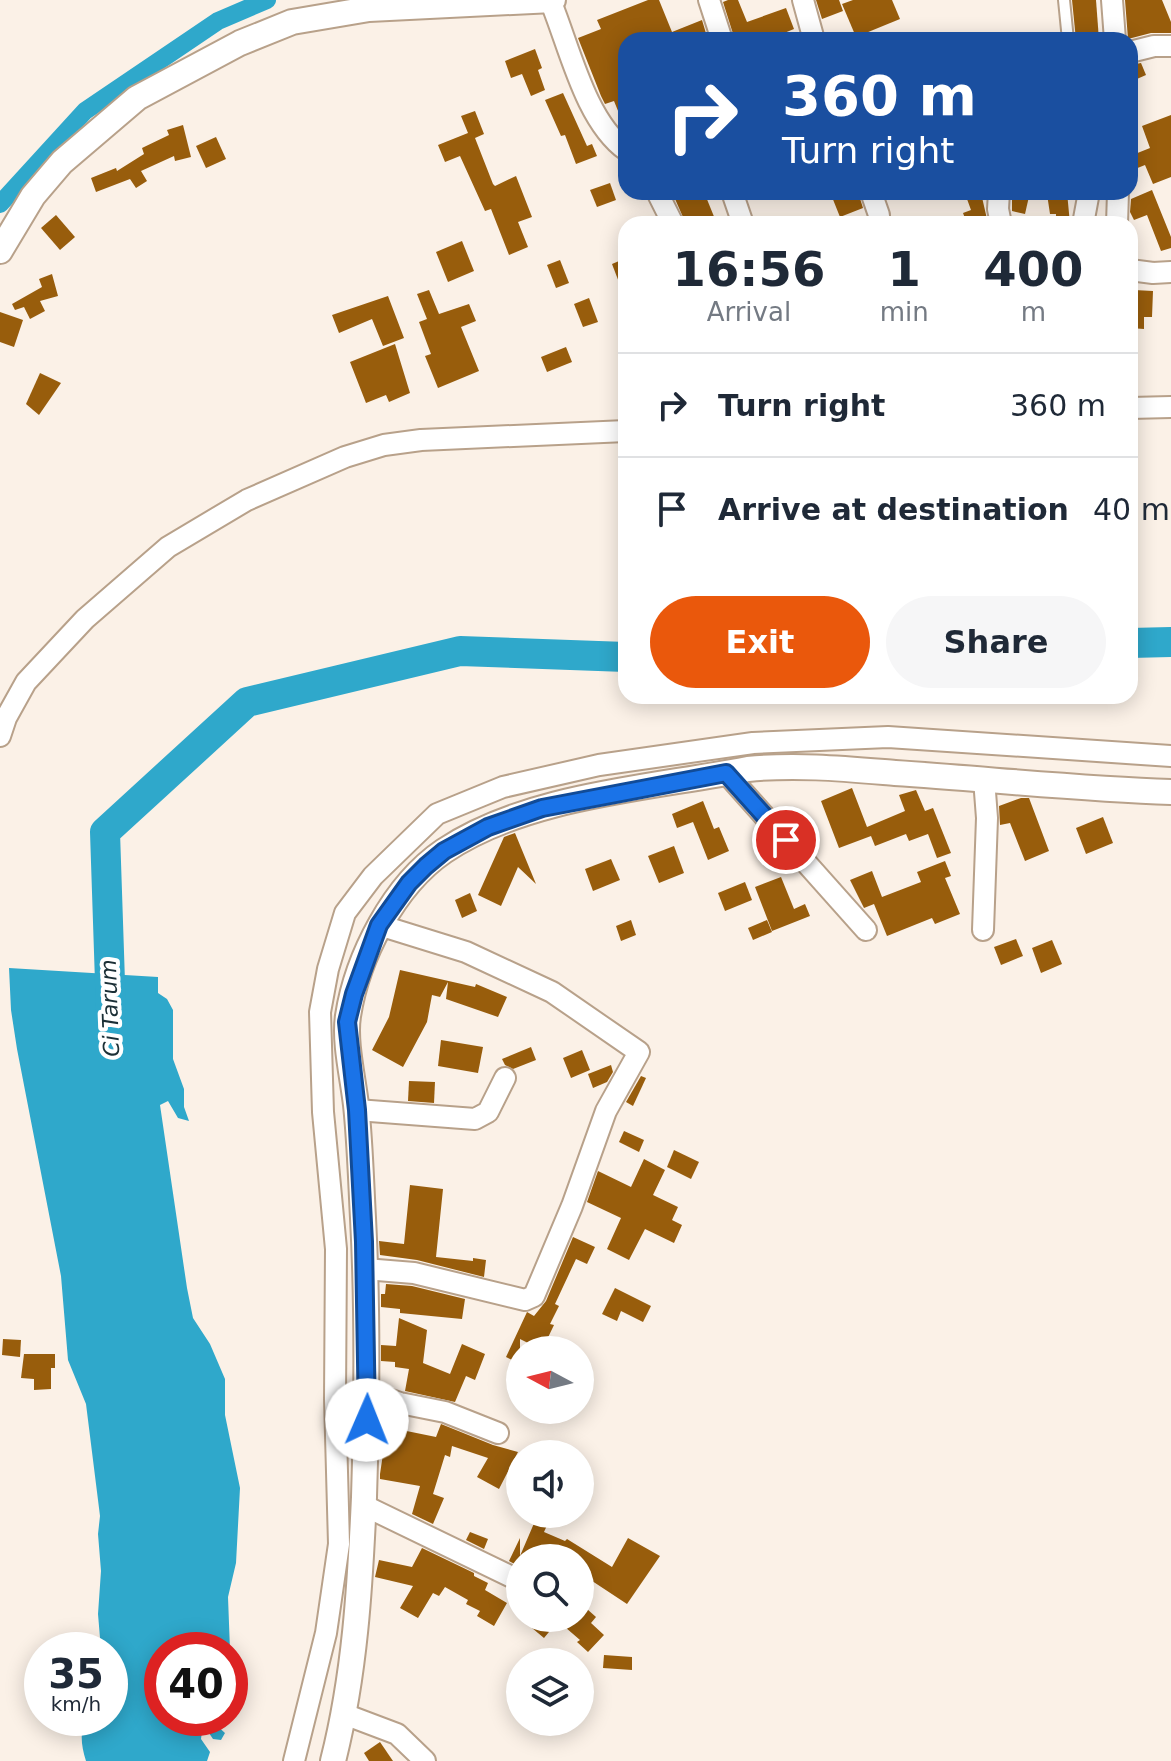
<!DOCTYPE html>
<style>
:root{--surface:#fff;--page:#f6f6f7;--text:#1f2937;--muted:#747a83;--line:#e0e1e3;--accent:#ea580c}
body{margin:0;font-family:"DejaVu Sans",sans-serif;background:var(--page);color:var(--text);height:100vh;display:flex;flex-direction:column;font-size:30px;white-space:nowrap}
*{box-sizing:border-box;margin:0}
p{font-size:26px;color:var(--muted)}
.icon{flex:none;width:44px;height:44px;fill:none;stroke:currentColor;stroke-width:2;stroke-linecap:round;stroke-linejoin:round}
.map{position:relative;flex:1;overflow:hidden}
.side{position:absolute;left:618px;top:216px;width:520px;height:488px;display:flex;flex-direction:column;background:var(--surface);border-radius:24px;box-shadow:0 4px 20px #0003}
.side>*{flex:none}
.banner{position:absolute;left:618px;top:32px;width:520px;height:168px;border-radius:24px;box-shadow:0 4px 20px #0003;background:#1a4fa0;color:#fff;overflow:hidden}
.needle{width:52px;rotate:277deg}
.fabs{position:absolute;left:506px;top:1336px;display:grid;gap:16px}
.fabs a{display:grid;place-items:center;width:88px;height:88px;border-radius:50%;background:var(--surface);box-shadow:0 4px 20px #0003;font-size:40px}
.speed{position:absolute;left:24px;top:1632px;display:flex;gap:16px;font-size:40px;font-weight:700;text-align:center}
.speed>*{display:grid;place-content:center;width:104px;height:104px;border-radius:50%;background:var(--surface);box-shadow:0 4px 20px #0003;line-height:1}
.speed small{font-size:20px;font-weight:400}
.speed .limit{border:12px solid #d22;background:#fff;color:#111}
.pin{position:absolute;display:grid;place-items:center;width:68px;height:68px;color:#fff;margin:-34px;border:4px solid #fff;border-radius:50%;box-shadow:0 2px 8px #0007}
.me{position:absolute;width:88px;margin:-44px;rotate:1deg;stroke-linejoin:round;filter:drop-shadow(0 0 6px #0008)}
.turn{display:flex;align-items:center;gap:28px;height:168px;padding:0 32px;font-size:36px}
.turn .icon{width:104px;height:104px;stroke-width:2.5}
.turn b{display:block;font-size:56px;line-height:68px}
.eta{display:flex;justify-content:space-evenly;align-items:center;height:136px;text-align:center}
.eta b{font-size:48px;font-weight:700;line-height:56px}
.cta{display:flex;gap:16px;margin-top:auto;padding:16px 32px}
.cta a{flex:1;height:92px;border-radius:48px;background:var(--accent);color:#fff;font-size:32px;font-weight:700;line-height:92px;text-align:center}
.cta a+a{background:var(--page);color:var(--text)}
ul{padding:0;list-style:none}
li{display:flex;align-items:center;gap:24px;height:104px;padding:0 32px;border-top:2px solid var(--line)}
li div{flex:1}
li b{display:block;font-size:30px}
li em{font-style:normal}
.map>svg:first-child{display:block}
.water{fill:#2fa8cb}
.lines{fill:none;stroke-linecap:round;stroke-linejoin:round}
.canal{stroke:#2fa8cb;stroke-width:18}
.river{stroke:#2fa8cb;stroke-width:30}
.building{fill:#985d0c}
.service-casing{stroke:#b8a18a;stroke-width:14}
.minor-casing{stroke:#b8a18a;stroke-width:24}
.tertiary-casing{stroke:#b8a18a;stroke-width:28}
.service{stroke:#fff;stroke-width:10}
.minor{stroke:#fff;stroke-width:20}
.tertiary{stroke:#fff;stroke-width:24}
.route-casing{stroke:#114b97;stroke-width:20}
.route{stroke:#1a73e8;stroke-width:14}
.labels{text-anchor:middle;dominant-baseline:central;stroke-width:8;stroke-linejoin:round;paint-order:stroke}
.water-label{font-size:22px;font-style:italic;fill:#1b2f36;stroke:#fff}
</style>
<div class="map">
<svg width="1171" height="1761" viewBox="0 0 1171 1761">
<rect width="100%" height="100%" fill="#fbf1e7"/>
<path class="water" d="M 9,968 L 158,977 L 158,993 L 167,999 L 173,1010 L 173,1059 L 184,1089 L 184,1107 L 189,1121 L 178,1118 L 168,1101 L 160,1105 L 187,1288 L 193,1318 L 210,1344 L 225,1379 L 225,1415 L 240,1488 L 236,1563 L 228,1597 L 230,1650 L 162,1650 L 162,1718 L 217,1718 L 215,1724 L 225,1733 L 221,1740 L 213,1739 L 207,1730 L 202,1731 L 201,1739 L 210,1752 L 207,1761 L 86,1761 C 81,1745 80,1734 85,1718 L 110,1718 L 110,1650 L 101,1650 L 98,1614 L 101,1571 L 98,1534 L 100,1516 L 86,1404 L 68,1360 L 61,1276 L 17,1049 L 11,1010 Z"/>
<g class="lines">
<path class="canal" d="M 0,204 L 85,111 L 218,21 L 267,0"/>
<g class="river">
<path d="M 1130,643 L 1171,642"/>
<path d="M 111,1012 L 105,832 L 247,702 L 460,651 L 626,657"/>
</g>
</g>
<g class="building">
<path d="M 648,0 L 659,0 L 672,32 L 702,20 L 708,40 L 626,40 L 625,128 L 614,101 L 605,104 L 601,96 L 578,38 L 601,29 L 597,20 Z"/>
<path d="M 728,0 L 738,0 L 747,22 L 786,8 L 794,29 L 767,40 L 763,34 L 749,40 L 735,40 L 723,2 Z"/>
<path d="M 816,0 L 839,0 L 843,11 L 822,19 Z"/>
<path d="M 853,0 L 892,0 L 900,19 L 856,37 L 842,4 Z"/>
<path d="M 1072,0 L 1096,0 L 1099,40 L 1076,40 Z"/>
<path d="M 1125,0 L 1162,0 L 1171,22 L 1171,33 L 1151,33 L 1128,39 Z"/>
<path d="M 535,49 L 542,68 L 538,70 L 545,90 L 531,96 L 522,74 L 511,78 L 505,61 Z"/>
<path d="M 1141,63 L 1146,75 L 1130,82 L 1130,65 Z"/>
<path d="M 563,93 L 587,146 L 592,144 L 597,156 L 576,164 L 565,135 L 561,136 L 545,100 Z"/>
<path d="M 475,111 L 484,134 L 475,138 L 493,184 L 495,186 L 516,176 L 532,217 L 518,222 L 528,247 L 509,255 L 491,209 L 485,211 L 460,156 L 445,162 L 438,145 L 468,133 L 461,116 Z"/>
<path d="M 1171,115 L 1171,177 L 1153,184 L 1145,165 L 1130,171 L 1130,156 L 1150,148 L 1142,126 Z"/>
<path d="M 183,125 L 191,157 L 175,161 L 174,156 L 141,171 L 147,181 L 136,188 L 130,179 L 96,192 L 91,178 L 116,168 L 117,171 L 144,154 L 142,148 L 169,135 L 167,130 Z"/>
<path d="M 216,137 L 226,159 L 206,168 L 196,146 Z"/>
<path d="M 610,183 L 616,200 L 597,207 L 590,190 Z"/>
<path d="M 1152,190 L 1171,237 L 1171,248 L 1161,251 L 1147,215 L 1134,220 L 1130,212 L 1131,199 Z"/>
<path d="M 672,192 L 704,192 L 717,224 L 686,224 Z"/>
<path d="M 830,192 L 858,192 L 863,208 L 840,217 Z"/>
<path d="M 1012,192 L 1030,192 L 1025,214 L 1012,211 Z"/>
<path d="M 1067,192 L 1070,224 L 1056,224 L 1056,214 L 1050,214 L 1047,194 Z"/>
<path d="M 981,193 L 987,219 L 967,224 L 963,213 L 971,210 L 967,199 Z"/>
<path d="M 56,215 L 75,237 L 60,250 L 41,228 Z"/>
<path d="M 462,241 L 474,271 L 448,282 L 436,252 Z"/>
<path d="M 626,258 L 626,298 L 625,298 L 612,264 Z"/>
<path d="M 560,260 L 569,283 L 556,288 L 547,265 Z"/>
<path d="M 52,274 L 58,296 L 40,301 L 45,311 L 30,319 L 24,307 L 15,310 L 12,304 L 42,287 L 39,279 Z"/>
<path d="M 429,290 L 439,314 L 469,304 L 476,321 L 461,327 L 479,371 L 438,388 L 425,356 L 431,354 L 419,322 L 427,319 L 417,294 Z"/>
<path d="M 1134,290 L 1153,291 L 1152,317 L 1144,317 L 1144,329 L 1130,328 Z"/>
<path d="M 388,296 L 404,338 L 383,346 L 372,319 L 339,333 L 332,315 Z"/>
<path d="M 589,298 L 598,322 L 583,327 L 574,304 Z"/>
<path d="M 0,312 L 23,320 L 14,347 L 0,342 Z"/>
<path d="M 395,344 L 410,393 L 389,402 L 386,395 L 366,403 L 350,362 Z"/>
<path d="M 566,347 L 572,362 L 547,372 L 541,357 Z"/>
<path d="M 40,373 L 61,383 L 39,415 L 26,404 Z"/>
<path d="M 852,788 L 867,827 L 905,811 L 899,795 L 916,790 L 925,811 L 933,808 L 951,853 L 937,858 L 928,834 L 909,841 L 906,834 L 875,846 L 871,836 L 839,848 L 821,801 Z"/>
<path d="M 1021,798 L 1029,798 L 1049,851 L 1025,861 L 1010,823 L 1000,825 L 999,806 Z"/>
<path d="M 703,801 L 714,829 L 719,827 L 729,851 L 708,860 L 693,822 L 677,828 L 672,814 Z"/>
<path d="M 1103,817 L 1113,843 L 1086,854 L 1076,828 Z"/>
<path d="M 515,833 L 536,884 L 518,867 L 501,906 L 478,895 L 504,837 Z"/>
<path d="M 674,846 L 684,873 L 659,883 L 648,856 Z"/>
<path d="M 611,859 L 620,880 L 593,891 L 585,869 Z"/>
<path d="M 945,861 L 951,876 L 945,878 L 960,914 L 935,924 L 932,918 L 887,936 L 874,904 L 864,908 L 850,880 L 872,871 L 882,897 L 921,882 L 917,872 Z"/>
<path d="M 781,877 L 794,909 L 805,904 L 810,916 L 772,931 L 755,887 Z"/>
<path d="M 745,882 L 752,900 L 725,911 L 718,893 Z"/>
<path d="M 470,893 L 477,911 L 462,918 L 455,900 Z"/>
<path d="M 631,920 L 636,935 L 621,941 L 616,926 Z"/>
<path d="M 767,920 L 772,932 L 753,940 L 748,928 Z"/>
<path d="M 1016,939 L 1023,956 L 1001,965 L 994,947 Z"/>
<path d="M 1052,940 L 1062,964 L 1041,973 L 1032,948 Z"/>
<path d="M 400,970 L 475,987 L 476,984 L 507,997 L 498,1017 L 446,999 L 448,982 L 440,997 L 432,995 L 427,1022 L 403,1067 L 372,1050 L 389,1017 Z"/>
<path d="M 441,1040 L 483,1047 L 478,1073 L 438,1066 Z"/>
<path d="M 531,1047 L 536,1060 L 513,1069 L 505,1065 L 502,1059 Z"/>
<path d="M 582,1050 L 590,1070 L 571,1078 L 563,1058 Z"/>
<path d="M 611,1065 L 613,1072 L 607,1082 L 593,1088 L 588,1074 Z"/>
<path d="M 641,1076 L 646,1078 L 633,1106 L 626,1102 Z"/>
<path d="M 409,1081 L 435,1082 L 434,1103 L 408,1101 Z"/>
<path d="M 624,1131 L 644,1140 L 639,1152 L 619,1142 Z"/>
<path d="M 674,1150 L 699,1162 L 691,1179 L 667,1167 Z"/>
<path d="M 644,1159 L 665,1170 L 653,1195 L 678,1207 L 672,1220 L 682,1225 L 674,1243 L 645,1229 L 629,1260 L 607,1249 L 621,1218 L 587,1202 L 598,1171 L 631,1187 Z"/>
<path d="M 410,1185 L 443,1189 L 436,1257 L 473,1261 L 473,1258 L 486,1260 L 484,1277 L 417,1260 L 380,1255 L 379,1241 L 404,1244 Z"/>
<path d="M 573,1237 L 595,1247 L 587,1264 L 576,1259 L 555,1304 L 559,1306 L 550,1324 L 554,1325 L 542,1350 L 520,1339 L 520,1364 L 506,1357 L 527,1312 L 534,1316 L 546,1301 Z"/>
<path d="M 386,1284 L 412,1286 L 465,1299 L 462,1319 L 400,1313 L 400,1309 L 381,1307 L 381,1294 L 385,1294 Z"/>
<path d="M 615,1288 L 651,1306 L 643,1322 L 621,1311 L 617,1321 L 602,1314 Z"/>
<path d="M 399,1318 L 427,1330 L 423,1363 L 450,1374 L 462,1344 L 485,1354 L 475,1380 L 466,1376 L 455,1402 L 405,1391 L 409,1369 L 395,1367 L 395,1362 L 381,1361 L 381,1345 L 396,1346 Z"/>
<path d="M 3,1339 L 21,1340 L 20,1357 L 2,1355 Z"/>
<path d="M 24,1354 L 55,1354 L 55,1368 L 51,1368 L 51,1389 L 34,1390 L 34,1379 L 21,1378 Z"/>
<path d="M 441,1424 L 493,1445 L 518,1452 L 499,1489 L 477,1477 L 488,1458 L 452,1446 L 450,1457 L 445,1455 L 433,1494 L 444,1498 L 433,1524 L 412,1514 L 420,1486 L 380,1479 L 380,1474 L 387,1427 L 436,1437 Z"/>
<path d="M 538,1514 L 550,1519 L 544,1532 L 565,1541 L 567,1539 L 612,1567 L 628,1538 L 660,1556 L 627,1604 L 580,1573 L 580,1558 L 520,1558 L 520,1567 L 509,1561 L 520,1538 L 520,1556 Z"/>
<path d="M 470,1532 L 488,1539 L 484,1549 L 466,1540 Z"/>
<path d="M 422,1548 L 474,1573 L 474,1576 L 488,1583 L 485,1590 L 507,1603 L 494,1626 L 477,1616 L 480,1611 L 466,1604 L 468,1600 L 445,1587 L 439,1596 L 433,1593 L 418,1618 L 400,1608 L 413,1586 L 375,1577 L 379,1560 L 412,1567 Z"/>
<path d="M 587,1609 L 596,1617 L 591,1623 L 604,1635 L 588,1652 L 577,1642 L 580,1640 L 558,1621 L 544,1638 L 532,1628 L 540,1618 L 580,1618 Z"/>
<path d="M 604,1655 L 632,1657 L 632,1670 L 603,1668 Z"/>
<path d="M 380,1742 L 393,1761 L 369,1761 L 364,1753 Z"/>
</g>
<g class="lines">
<g class="service-casing">
<path id="service" d="M 1064,0 L 1068,40"/>
</g>
<g class="minor-casing">
<g id="minor">
<path d="M 550,0 C 569,45 585,121 626,150"/>
<path d="M 709,0 L 722,40"/>
<path d="M 803,0 L 814,40"/>
<path d="M 1112,0 L 1115,40"/>
<path d="M 1130,52 L 1154,46 L 1171,46"/>
<path d="M 657,192 L 673,224"/>
<path d="M 732,192 L 743,224"/>
<path d="M 871,192 L 879,215"/>
<path d="M 999,192 L 998,209 L 1001,224"/>
<path d="M 1083,224 L 1089,192"/>
<path d="M 1117,224 L 1118,192"/>
<path d="M 1130,270 L 1153,273 L 1171,272"/>
<path d="M 1130,408 L 1171,407"/>
<path d="M 0,736 L 6,718 L 26,682 L 85,619 L 168,547 L 247,500 L 345,457 L 384,445 L 421,440 L 626,431"/>
<path d="M 726,773 L 866,930"/>
<path d="M 983,930 L 987,818 L 984,779"/>
<path d="M 357,1110 L 475,1119 L 488,1112 L 505,1078"/>
<path d="M 365,1269 L 414,1273 L 525,1300 L 534,1296 L 572,1206 L 606,1111 L 639,1052 L 552,992 L 466,952 L 379,925"/>
<path d="M 368,1392 L 400,1403 L 445,1412 L 498,1433"/>
<path d="M 363,1505 L 520,1581"/>
<path d="M 344,1714 L 397,1734 L 425,1761"/>
<path d="M 294,1761 L 326,1633 L 339,1544 L 335,1399 L 336,1249 L 323,1112 L 320,1012 L 328,969 L 345,913 L 373,876 L 437,814 L 503,787 L 599,765 L 753,743 L 888,737 L 1171,756"/>
</g>
</g>
<g class="tertiary-casing">
<g id="tertiary">
<path d="M 0,251 L 33,196 L 62,162 L 137,98 L 240,43 L 292,22 L 369,9 L 553,0"/>
<path d="M 333,1761 C 355,1674 360,1587 364,1497 C 367,1404 368,1312 363,1218 C 361,1181 360,1142 356,1105 C 353,1078 344,1042 348,1016 C 357,957 394,885 444,851 C 527,795 652,788 748,769 C 797,764 847,769 895,773 C 987,779 1079,789 1171,792"/>
</g>
</g>
<use href="#service" class="service"/>
<use href="#minor" class="minor"/>
<use href="#tertiary" class="tertiary"/>
</g>
<g class="lines">
<g class="route-casing">
<path id="route" d="M 367,1420 L 364,1242 L 357,1110 L 347,1022 L 354,994 L 379,925 L 409,883 L 426,866 L 444,851 L 488,827 L 542,808 L 726,773 L 786,840"/>
</g>
<use href="#route" class="route"/>
</g>
<g class="labels">
<g class="water-label">
<text transform="translate(110 1008) rotate(-92)">Ci Tarum</text>
</g>
</g>
</svg>
<div class="fabs">
<a><svg class="needle" viewBox="-14 -14 28 28"><path d="M0-13l5 13h-10z" fill="#e53935"/><path d="M0 13l5-13h-10z" fill="#747a83"/></svg></a>
<a><svg class="icon" aria-label="sound" viewBox="0 0 24 24"><path d="M4 9h4l5-4v14l-5-4H4zM17 9q2 3 0 6"/></svg></a>
<a><svg class="icon" aria-label="search" viewBox="0 0 24 24"><circle cx="10" cy="10" r="6"/><path d="M15 15l6 6"/></svg></a>
<a><svg class="icon" aria-label="layers" viewBox="0 0 24 24"><path d="M12 4l9 5-9 5-9-5zM3 14l9 5 9-5"/></svg></a>
</div>
<div class="speed"><div>35<small>km/h</small></div><div class="limit">40</div></div>
<div class="pin" style="left:786px;top:840px;background:#d93025"><svg class="icon" aria-label="arrive" viewBox="0 0 24 24"><path d="M6 21V4h12l-3 4 3 4H6"/></svg></div>
<svg class="me" style="left:367px;top:1420px" viewBox="-20 -20 40 40"><circle r="19" fill="#fff"/><path d="M0-13L10 11 0 6-10 11z" fill="#1a73e8"/></svg>
<div class="banner">
<div class="turn"><svg class="icon" aria-label="right" viewBox="0 0 24 24"><path d="M7 20v-9h11M14 6l5 5-5 5"/></svg><div><b>360 m</b>Turn right</div></div>
</div>
<section class="side">
<div class="eta">
<div><b>16:56</b><p>Arrival</p></div>
<div><b>1</b><p>min</p></div>
<div><b>400</b><p>m</p></div>
</div>
<ul>
<li><svg class="icon" aria-label="right" viewBox="0 0 24 24"><path d="M7 20v-9h11M14 6l5 5-5 5"/></svg><div><b>Turn right</b></div><em>360 m</em></li>
<li><svg class="icon" aria-label="arrive" viewBox="0 0 24 24"><path d="M6 21V4h12l-3 4 3 4H6"/></svg><div><b>Arrive at destination</b></div><em>40 m</em></li>
</ul>
<div class="cta"><a>Exit</a><a>Share</a></div>
</section>
</div>
